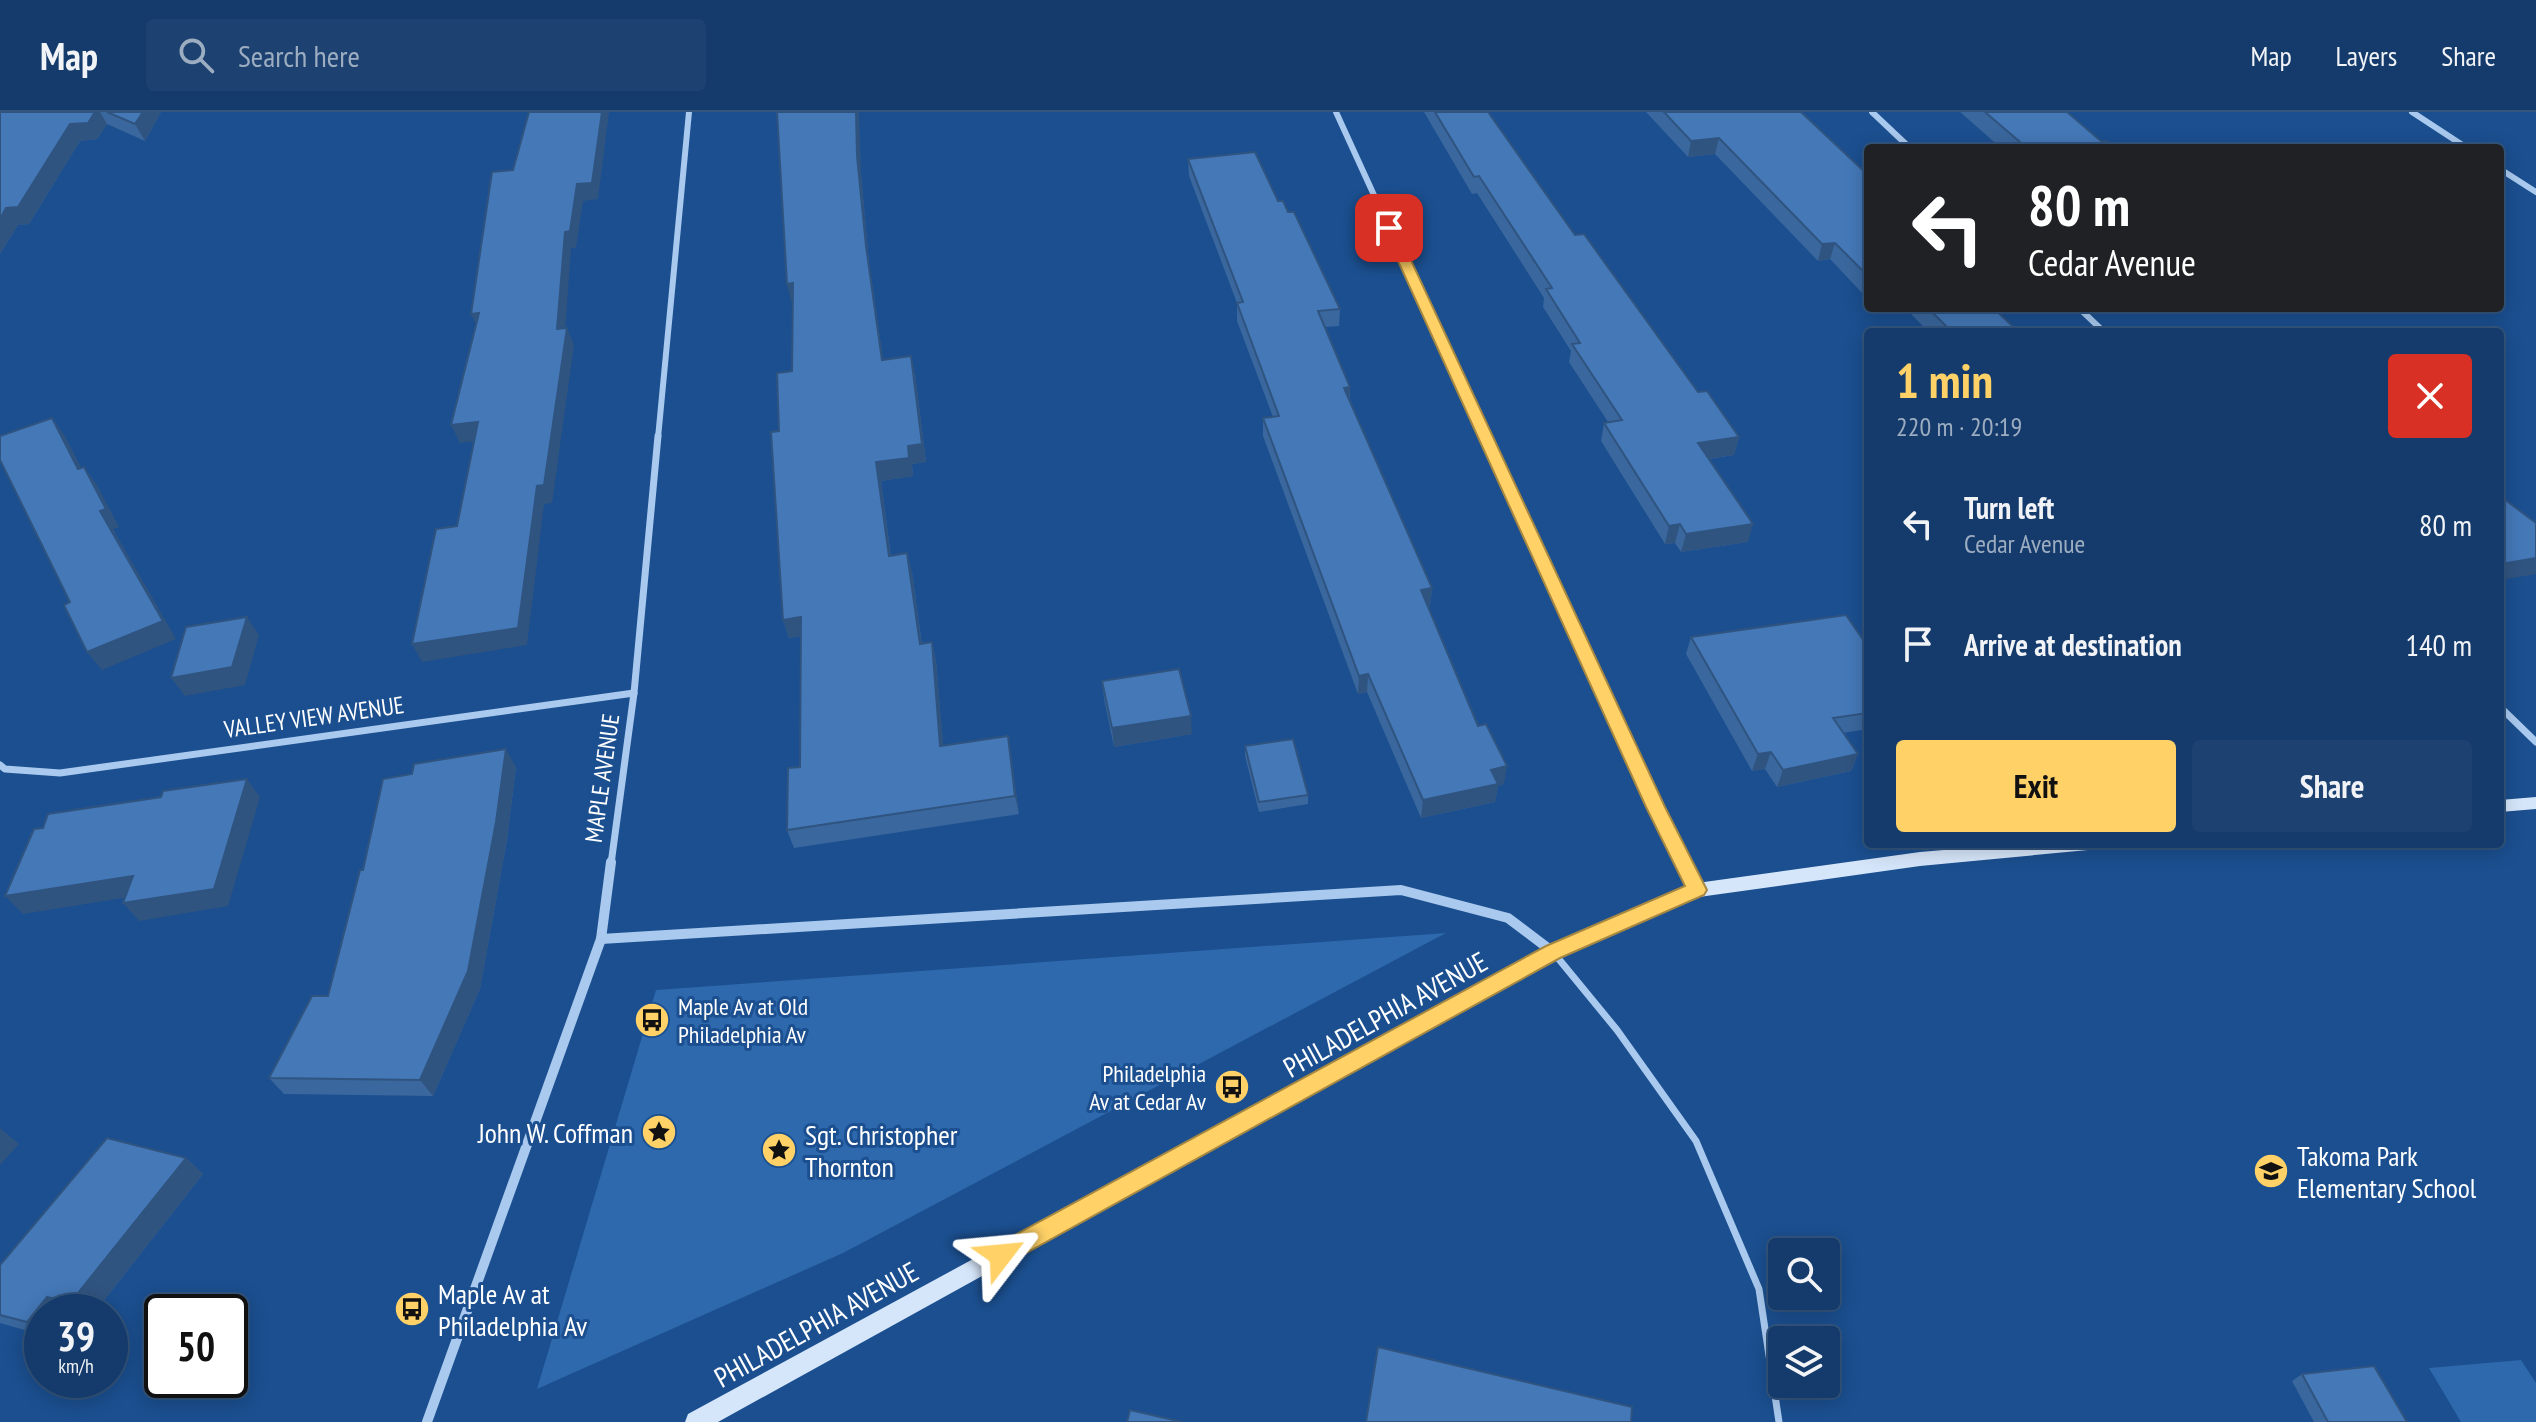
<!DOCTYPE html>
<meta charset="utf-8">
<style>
:root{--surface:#143b6b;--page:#1d4271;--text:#f1f3f6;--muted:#9dadc1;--line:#33557e;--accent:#ffd166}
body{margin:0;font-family:"PT Sans Narrow",sans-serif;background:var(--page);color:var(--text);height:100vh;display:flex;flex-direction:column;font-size:30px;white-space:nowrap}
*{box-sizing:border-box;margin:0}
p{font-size:26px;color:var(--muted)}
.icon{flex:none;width:44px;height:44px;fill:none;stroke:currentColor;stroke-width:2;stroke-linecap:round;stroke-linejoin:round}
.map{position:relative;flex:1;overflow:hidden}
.sheet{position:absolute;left:1864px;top:216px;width:640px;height:520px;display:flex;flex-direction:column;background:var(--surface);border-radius:8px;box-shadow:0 4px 20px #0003,0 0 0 2px var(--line)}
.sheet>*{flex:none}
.guide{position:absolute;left:1864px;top:32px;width:640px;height:168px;border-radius:8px;box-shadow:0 4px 20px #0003,0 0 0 2px var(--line);background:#202124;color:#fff;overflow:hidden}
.controls{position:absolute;left:1768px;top:1126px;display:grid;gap:16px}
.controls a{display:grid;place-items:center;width:72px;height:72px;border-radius:8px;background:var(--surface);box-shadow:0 4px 20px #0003,0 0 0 2px var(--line);font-size:40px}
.speed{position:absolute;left:24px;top:1182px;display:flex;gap:16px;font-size:40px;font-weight:700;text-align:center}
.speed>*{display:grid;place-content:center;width:104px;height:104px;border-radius:50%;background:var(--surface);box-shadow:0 4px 20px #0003,0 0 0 2px var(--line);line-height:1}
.speed small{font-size:20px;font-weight:400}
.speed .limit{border:4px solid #111;border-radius:12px;background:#fff;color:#111}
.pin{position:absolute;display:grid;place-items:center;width:68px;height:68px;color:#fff;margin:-34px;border-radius:16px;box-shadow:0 4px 12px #0006}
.me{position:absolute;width:88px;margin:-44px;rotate:61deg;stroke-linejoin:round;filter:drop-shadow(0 0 6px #0008)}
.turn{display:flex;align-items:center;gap:28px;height:168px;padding:0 32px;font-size:36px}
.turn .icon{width:104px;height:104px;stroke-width:2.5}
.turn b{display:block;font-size:56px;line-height:68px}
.round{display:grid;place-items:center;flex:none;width:84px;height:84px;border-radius:8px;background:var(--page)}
.overview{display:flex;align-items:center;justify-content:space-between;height:136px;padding:0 32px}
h1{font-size:48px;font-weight:600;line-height:60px;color:var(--accent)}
.action{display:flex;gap:16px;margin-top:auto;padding:16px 32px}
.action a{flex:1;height:92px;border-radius:8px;background:var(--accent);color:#111;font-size:32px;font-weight:600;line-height:92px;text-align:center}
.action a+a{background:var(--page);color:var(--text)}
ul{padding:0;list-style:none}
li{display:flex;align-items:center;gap:24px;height:120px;padding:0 32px}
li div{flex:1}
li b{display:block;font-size:30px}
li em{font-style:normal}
header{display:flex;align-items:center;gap:48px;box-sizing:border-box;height:112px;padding:0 40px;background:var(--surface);border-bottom:2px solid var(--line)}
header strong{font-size:38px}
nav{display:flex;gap:44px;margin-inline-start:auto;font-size:28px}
.search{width:560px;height:72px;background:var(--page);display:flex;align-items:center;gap:20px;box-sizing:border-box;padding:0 28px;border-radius:8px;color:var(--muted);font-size:30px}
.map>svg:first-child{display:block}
.green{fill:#2e69ad}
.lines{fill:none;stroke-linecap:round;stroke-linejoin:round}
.lane{stroke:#a9c9ee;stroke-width:7}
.street-far2{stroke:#a9c9ee;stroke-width:6}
.street-far1{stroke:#a9c9ee;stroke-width:7}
.street{stroke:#a9c9ee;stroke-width:10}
.secondary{fill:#d6e6fa;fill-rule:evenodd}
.wall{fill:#3a679d}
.shaded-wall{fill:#305480}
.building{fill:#4478b7;stroke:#305480;stroke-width:2}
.route{fill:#ffd166;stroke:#a68842;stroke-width:2}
.labels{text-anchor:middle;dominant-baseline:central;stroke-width:6;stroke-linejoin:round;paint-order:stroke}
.street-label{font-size:24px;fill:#fff;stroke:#1b4f8f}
.poi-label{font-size:24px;fill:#fff;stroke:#1b4f8f;text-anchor:start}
.near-street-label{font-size:28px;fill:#fff;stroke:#1b4f8f}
.near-poi-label{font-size:28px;fill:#fff;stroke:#1b4f8f;text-anchor:start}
</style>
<header>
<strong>Map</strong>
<div class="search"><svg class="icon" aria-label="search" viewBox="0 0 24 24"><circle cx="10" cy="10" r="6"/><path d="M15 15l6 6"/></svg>Search here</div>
<nav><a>Map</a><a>Layers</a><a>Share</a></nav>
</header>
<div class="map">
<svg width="2536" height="1310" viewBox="0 0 2536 1310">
<rect width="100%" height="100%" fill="#1b4f8f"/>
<g class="green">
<path d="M 1446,821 L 843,1141 L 537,1277 L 656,878 Z"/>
<path d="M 2521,1248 L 2536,1271 L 2536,1310 L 2461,1310 L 2429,1256 Z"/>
</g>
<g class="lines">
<path class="lane" d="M 1553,840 L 1617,918 L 1696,1029 L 1759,1177 L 1779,1310"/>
<g class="street-far2">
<path d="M 1336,0 L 1485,326"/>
<path d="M 1872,0 L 1910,36"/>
<path d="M 2412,0 L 2467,36"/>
<path d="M 2500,57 L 2536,80"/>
<path d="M 2079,196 L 2104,220"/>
<path d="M 658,326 L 689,0"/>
</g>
<g class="street-far1">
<path d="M 1485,324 L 1684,752"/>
<path d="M 2500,595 L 2536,630"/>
<path d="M 0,653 L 5,657 L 60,661 L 634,581"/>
<path d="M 611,752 L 634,581 L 658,324"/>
</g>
<g class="street">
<path d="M 1683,750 L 1697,778"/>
<path d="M 601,827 L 1401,778 L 1508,806 L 1553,840"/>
<path d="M 427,1310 L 601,827 L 611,750"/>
</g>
<g class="secondary">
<path d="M 2536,685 L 2536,697 L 2500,700 L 2500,688 Z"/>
<path d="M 2015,732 L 2096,732 L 2094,737 L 2088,738 L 1920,754 L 1699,785 L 1559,845 L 718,1310 L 685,1310 L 688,1302 L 1547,835 L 1697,771 L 1920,740 Z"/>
</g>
</g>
<g class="wall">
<path d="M 0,0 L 161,0 L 145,29 L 107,12 L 97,27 L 80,29 L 29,112 L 18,113 L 0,142 Z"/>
<path d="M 1424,0 L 1488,0 L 1575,123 L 1698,280 L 1739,325 L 1734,343 L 1709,347 L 1748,430 L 1681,440 L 1675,431 L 1665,432 L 1601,329 L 1604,311 L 1608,310 L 1569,250 L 1571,239 L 1543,195 L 1544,186 L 1477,81 L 1472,82 Z"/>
<path d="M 1646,0 L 1801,0 L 1868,63 L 1868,181 L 1863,182 L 1830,147 L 1818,149 L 1715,42 L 1688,45 Z"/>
<path d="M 1960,0 L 2067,0 L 2102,30 L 2116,36 L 2001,36 Z"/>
<path d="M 1188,47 L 1278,89 L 1340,197 L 1339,214 L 1325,215 L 1350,275 L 1350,289 L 1432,476 L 1430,494 L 1428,495 L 1504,672 L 1498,674 L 1495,690 L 1421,706 L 1367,580 L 1358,582 L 1263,324 L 1263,306 L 1273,305 L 1237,209 L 1237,191 L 1189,64 Z"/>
<path d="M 861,61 L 869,151 L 883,248 L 915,262 L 926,350 L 912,352 L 913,364 L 881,369 L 891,444 L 912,460 L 922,532 L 932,530 L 936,549 L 943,634 L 1008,624 L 1019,702 L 794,736 L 787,718 L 800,655 L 801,524 L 789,526 L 783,508 L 779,319 L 792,259 L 792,189 L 791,189 Z"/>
<path d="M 1905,196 L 1993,196 L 2019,220 L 1929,220 Z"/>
<path d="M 1691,525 L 1868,535 L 1868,617 L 1843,621 L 1858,642 L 1851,659 L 1777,675 L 1765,657 L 1752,659 L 1686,542 Z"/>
<path d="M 1102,569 L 1192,622 L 1114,635 L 1104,587 Z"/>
<path d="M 1245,634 L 1308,683 L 1308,692 L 1259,700 L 1245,644 Z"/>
<path d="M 516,655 L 507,728 L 480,877 L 433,984 L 284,982 L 269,966 L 328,884 L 363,758 L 412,662 Z"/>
<path d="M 186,1046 L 203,1062 L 95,1200 L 42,1200 L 42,1223 L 0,1211 L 0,1153 Z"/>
<path d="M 2302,1262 L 2407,1310 L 2314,1310 L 2292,1269 Z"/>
</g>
<g class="shaded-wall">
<path d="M 95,0 L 100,0 L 107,12 L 97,27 L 80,29 L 29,112 L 18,113 L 0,142 L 0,107 L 6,96 L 70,12 Z"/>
<path d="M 143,0 L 161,0 L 145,29 L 135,12 Z"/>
<path d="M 602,0 L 609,0 L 598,87 L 583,89 L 576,136 L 571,136 L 564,234 L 557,217 L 565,120 L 577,72 Z"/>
<path d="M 856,0 L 859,0 L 861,61 L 869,151 L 886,266 L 882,248 L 866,134 L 857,44 Z"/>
<path d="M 1719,26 L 1715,42 L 1688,45 L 1691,29 Z"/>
<path d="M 1835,131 L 1830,147 L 1818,149 L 1822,132 Z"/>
<path d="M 1868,168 L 1868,181 L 1863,182 Z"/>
<path d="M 793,171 L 797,189 L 791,189 L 787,172 Z"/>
<path d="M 479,201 L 479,219 L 471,202 Z"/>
<path d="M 567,216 L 574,233 L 552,391 L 544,392 L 527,533 L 422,550 L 412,532 L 537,374 Z"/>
<path d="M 911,244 L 915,262 L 926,350 L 912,352 L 913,364 L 881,369 L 893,462 L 889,444 L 876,350 L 908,334 Z"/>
<path d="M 1350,275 L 1349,293 L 1344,276 Z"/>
<path d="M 52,306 L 65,324 L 91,375 L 78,357 Z"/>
<path d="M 478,310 L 486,328 L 460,331 L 451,313 Z"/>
<path d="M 1739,325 L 1734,343 L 1693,349 L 1698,331 Z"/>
<path d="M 84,355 L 97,373 L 119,415 L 113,417 L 176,527 L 102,558 L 87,540 L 100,399 Z"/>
<path d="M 1680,412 L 1675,431 L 1665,432 L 1669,414 Z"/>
<path d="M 1753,412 L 1748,430 L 1681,440 L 1686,422 Z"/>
<path d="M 907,441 L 912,460 L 924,550 L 920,532 Z"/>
<path d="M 2536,446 L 2536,462 L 2500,468 L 2501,452 Z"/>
<path d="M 1432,476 L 1430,494 L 1419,496 L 1421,478 Z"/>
<path d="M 247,505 L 259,523 L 245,573 L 185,584 L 171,566 Z"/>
<path d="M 801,505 L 807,523 L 789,526 L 783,508 Z"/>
<path d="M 932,530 L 936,549 L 945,652 L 940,634 Z"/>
<path d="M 1368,562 L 1367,580 L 1358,582 L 1359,564 Z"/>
<path d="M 1191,604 L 1192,622 L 1114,635 L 1112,616 Z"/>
<path d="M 1008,624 L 1011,643 L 1019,702 L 1015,684 Z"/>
<path d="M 506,637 L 516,655 L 507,728 L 480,877 L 433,984 L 420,968 Z"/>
<path d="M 1771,640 L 1765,657 L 1752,659 L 1758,642 Z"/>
<path d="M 1858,642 L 1851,659 L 1777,675 L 1783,658 Z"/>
<path d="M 1507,654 L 1504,672 L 1498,674 L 1495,690 L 1421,706 L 1423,688 L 1491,658 Z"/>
<path d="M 247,667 L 260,685 L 228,794 L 139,809 L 123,791 Z"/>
<path d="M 133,764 L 148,782 L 23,802 L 5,784 Z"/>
<path d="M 0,1016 L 19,1032 L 0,1053 Z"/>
<path d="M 186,1046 L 203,1062 L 95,1200 L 82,1200 L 70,1191 Z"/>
<path d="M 47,1185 L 68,1199 L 42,1200 L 42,1220 L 27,1210 Z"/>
</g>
<g class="building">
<path d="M 0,0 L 95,0 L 88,11 L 70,12 L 18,95 L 6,96 L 0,107 Z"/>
<path d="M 107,0 L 143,0 L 135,12 Z"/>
<path d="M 529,0 L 602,0 L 592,71 L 577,72 L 570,119 L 565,120 L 557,217 L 567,216 L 544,373 L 537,374 L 518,516 L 412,532 L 436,417 L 457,414 L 478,310 L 451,313 L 479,201 L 471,202 L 492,60 L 513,58 Z"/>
<path d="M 777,0 L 856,0 L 857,44 L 866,134 L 882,248 L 911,244 L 922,332 L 908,334 L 909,346 L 876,350 L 889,444 L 907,441 L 920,532 L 932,530 L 940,634 L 1008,624 L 1015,684 L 787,718 L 788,656 L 800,655 L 801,505 L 783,508 L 771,320 L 779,319 L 777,261 L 792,259 L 793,171 L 787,172 Z"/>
<path d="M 1435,0 L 1488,0 L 1575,123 L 1584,122 L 1698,280 L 1707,279 L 1739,325 L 1698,331 L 1753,412 L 1686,422 L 1680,412 L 1669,414 L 1604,311 L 1622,308 L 1572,232 L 1580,231 L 1546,177 L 1552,176 L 1479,64 L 1474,65 Z"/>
<path d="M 1664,0 L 1801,0 L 1868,63 L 1868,164 L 1835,131 L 1822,132 L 1719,26 L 1691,29 Z"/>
<path d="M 1985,0 L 2067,0 L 2102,30 L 2107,29 L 2116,36 L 2027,36 Z"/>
<path d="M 1255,40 L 1278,89 L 1283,89 L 1288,100 L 1294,100 L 1340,197 L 1318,199 L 1350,275 L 1344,276 L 1432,476 L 1421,478 L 1478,614 L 1486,612 L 1507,654 L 1491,658 L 1498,672 L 1423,688 L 1368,562 L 1359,564 L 1263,306 L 1279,304 L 1237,191 L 1243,190 L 1188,47 Z"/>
<path d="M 1928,196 L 1993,196 L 2019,220 L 1952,220 Z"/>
<path d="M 52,306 L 78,357 L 84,355 L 106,397 L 100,399 L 163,509 L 87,540 L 64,493 L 70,490 L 0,348 L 0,324 Z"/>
<path d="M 2500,384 L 2536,411 L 2536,446 L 2501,452 L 2500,451 Z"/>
<path d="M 1846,503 L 1868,535 L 1868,601 L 1833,606 L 1858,642 L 1783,658 L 1771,640 L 1758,642 L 1691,525 Z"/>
<path d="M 247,505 L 232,555 L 171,566 L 186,515 Z"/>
<path d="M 1179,557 L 1191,604 L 1112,616 L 1102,569 Z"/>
<path d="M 1293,627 L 1308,683 L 1259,690 L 1245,634 Z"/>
<path d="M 506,637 L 496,710 L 468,859 L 420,968 L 269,966 L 312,884 L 328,884 L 360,758 L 363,758 L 383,667 L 412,662 L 414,652 Z"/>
<path d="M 247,667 L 214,777 L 123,791 L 133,764 L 5,784 L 34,717 L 43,716 L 48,702 L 161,685 L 163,679 Z"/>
<path d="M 107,1026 L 186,1046 L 70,1191 L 47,1185 L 27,1210 L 0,1203 L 0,1153 Z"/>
<path d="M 1378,1235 L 1632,1295 L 1631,1310 L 1366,1310 Z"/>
<path d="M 2374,1254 L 2407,1310 L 2328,1310 L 2302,1262 Z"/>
<path d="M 1130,1298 L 1182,1310 L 1127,1310 Z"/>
</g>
<path class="route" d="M 1389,112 L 1396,116 L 1665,695 L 1707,778 L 1704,783 L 1560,846 L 1001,1155 L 993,1151 L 989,1143 L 993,1135 L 1546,834 L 1685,774 L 1646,695 L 1383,116 Z"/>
<defs>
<g id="bus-disc" transform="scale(1.8)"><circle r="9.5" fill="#ffd166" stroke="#1b4f8f"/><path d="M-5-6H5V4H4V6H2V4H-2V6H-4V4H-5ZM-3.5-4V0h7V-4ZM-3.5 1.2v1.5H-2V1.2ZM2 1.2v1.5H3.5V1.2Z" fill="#111"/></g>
<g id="sight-disc" transform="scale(1.8)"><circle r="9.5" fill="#ffd166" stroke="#1b4f8f"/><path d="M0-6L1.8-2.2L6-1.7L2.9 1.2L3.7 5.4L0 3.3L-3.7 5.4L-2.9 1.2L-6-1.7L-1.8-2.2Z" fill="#111"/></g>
<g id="school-disc" transform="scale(1.8)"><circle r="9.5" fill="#ffd166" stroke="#1b4f8f"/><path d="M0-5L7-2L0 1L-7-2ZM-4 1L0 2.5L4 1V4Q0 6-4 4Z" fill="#111"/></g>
</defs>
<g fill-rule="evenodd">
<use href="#bus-disc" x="652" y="908"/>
<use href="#bus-disc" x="1232" y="975"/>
<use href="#sight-disc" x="659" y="1020"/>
<use href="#sight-disc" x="779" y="1038"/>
<use href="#school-disc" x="2271" y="1059"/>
<use href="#bus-disc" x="412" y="1197"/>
</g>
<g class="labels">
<g class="street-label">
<text transform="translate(314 605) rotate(-8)">VALLEY VIEW AVENUE</text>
<text transform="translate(602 666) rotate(-82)">MAPLE AVENUE</text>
</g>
<g class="poi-label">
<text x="678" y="894">Maple Av at Old<tspan x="678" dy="28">Philadelphia Av</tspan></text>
<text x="1206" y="961" text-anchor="end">Philadelphia<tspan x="1206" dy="28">Av at Cedar Av</tspan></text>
</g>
<g class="near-street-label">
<text transform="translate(1385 902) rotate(-29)">PHILADELPHIA AVENUE</text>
<text transform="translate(816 1212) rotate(-29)">PHILADELPHIA AVENUE</text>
</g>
<g class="near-poi-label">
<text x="633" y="1020" text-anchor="end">John W. Coffman</text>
<text x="805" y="1022">Sgt. Christopher<tspan x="805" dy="32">Thornton</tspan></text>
<text x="2297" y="1043">Takoma Park<tspan x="2297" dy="32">Elementary School</tspan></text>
<text x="438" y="1181">Maple Av at<tspan x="438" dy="32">Philadelphia Av</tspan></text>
</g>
</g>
</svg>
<div class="controls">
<a><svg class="icon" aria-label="search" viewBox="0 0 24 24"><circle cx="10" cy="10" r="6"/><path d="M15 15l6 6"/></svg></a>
<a><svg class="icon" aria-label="layers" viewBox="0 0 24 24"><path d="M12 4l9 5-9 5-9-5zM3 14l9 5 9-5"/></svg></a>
</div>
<div class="speed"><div>39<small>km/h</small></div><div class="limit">50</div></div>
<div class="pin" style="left:1389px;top:116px;background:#d93025"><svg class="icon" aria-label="arrive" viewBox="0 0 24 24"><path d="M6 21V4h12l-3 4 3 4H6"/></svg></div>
<svg class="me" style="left:1001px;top:1143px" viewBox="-20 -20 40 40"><path d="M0-17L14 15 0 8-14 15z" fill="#ffd166" stroke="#fff" stroke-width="4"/></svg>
<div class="guide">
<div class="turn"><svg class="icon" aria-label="left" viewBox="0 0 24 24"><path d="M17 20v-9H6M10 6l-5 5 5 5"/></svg><div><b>80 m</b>Cedar Avenue</div></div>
</div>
<section class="sheet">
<div class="overview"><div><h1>1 min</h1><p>220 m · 20:19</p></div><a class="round" style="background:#d93025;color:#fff"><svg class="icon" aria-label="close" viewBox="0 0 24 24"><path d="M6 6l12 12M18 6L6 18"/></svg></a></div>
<ul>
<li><svg class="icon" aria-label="left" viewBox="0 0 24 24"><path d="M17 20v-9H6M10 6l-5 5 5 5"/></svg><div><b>Turn left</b><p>Cedar Avenue</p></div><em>80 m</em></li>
<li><svg class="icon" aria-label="arrive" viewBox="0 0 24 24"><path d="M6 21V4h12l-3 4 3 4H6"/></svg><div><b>Arrive at destination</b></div><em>140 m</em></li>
</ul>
<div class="action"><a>Exit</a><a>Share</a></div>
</section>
</div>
